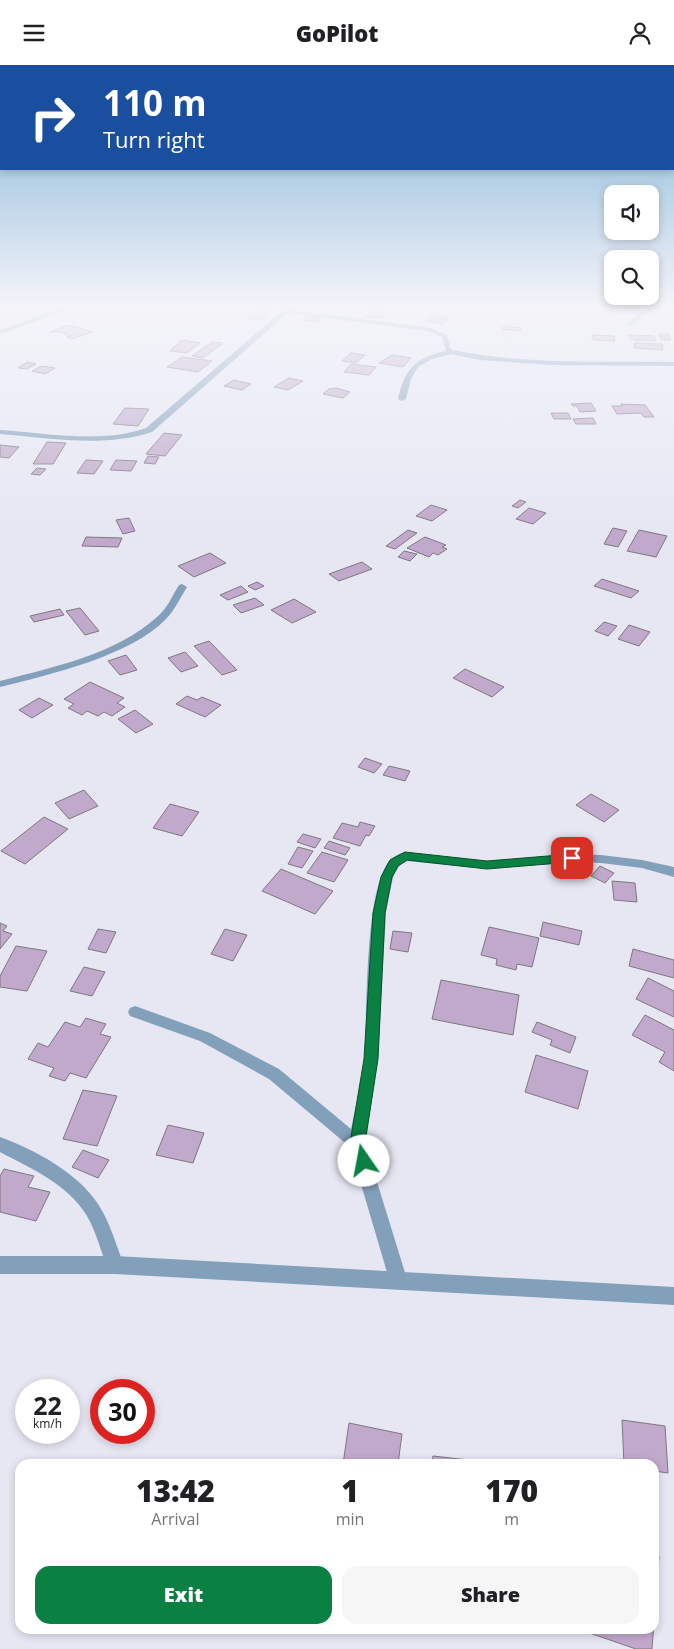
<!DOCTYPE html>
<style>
:root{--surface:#fff;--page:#f6f6f6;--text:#202124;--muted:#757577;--accent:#0b8043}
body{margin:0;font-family:"Open Sans",sans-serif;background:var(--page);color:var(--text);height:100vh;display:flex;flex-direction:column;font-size:19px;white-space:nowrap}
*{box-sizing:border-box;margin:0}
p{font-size:16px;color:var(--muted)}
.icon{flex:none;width:28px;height:28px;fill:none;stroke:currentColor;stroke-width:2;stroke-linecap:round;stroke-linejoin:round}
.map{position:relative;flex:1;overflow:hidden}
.sheet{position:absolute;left:15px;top:1394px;width:644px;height:175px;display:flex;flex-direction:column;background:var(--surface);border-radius:15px;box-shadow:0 2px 8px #0003}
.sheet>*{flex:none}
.hud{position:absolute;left:0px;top:0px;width:675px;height:105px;box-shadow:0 2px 8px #0003;background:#1a4fa0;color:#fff;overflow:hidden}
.controls{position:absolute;left:604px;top:120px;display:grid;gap:10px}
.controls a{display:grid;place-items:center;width:55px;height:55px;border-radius:10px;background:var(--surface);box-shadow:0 2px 8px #0003;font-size:25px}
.speed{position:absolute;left:15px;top:1314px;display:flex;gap:10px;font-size:25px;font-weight:700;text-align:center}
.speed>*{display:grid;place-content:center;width:65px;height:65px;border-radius:50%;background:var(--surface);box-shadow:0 2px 8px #0003;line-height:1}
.speed small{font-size:12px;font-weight:400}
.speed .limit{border:8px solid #d22;background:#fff;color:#111}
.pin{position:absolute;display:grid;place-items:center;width:42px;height:42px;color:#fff;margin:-21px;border-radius:10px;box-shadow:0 2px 8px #0006}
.me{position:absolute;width:55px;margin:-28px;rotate:348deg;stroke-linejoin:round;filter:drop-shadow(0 0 4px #0008)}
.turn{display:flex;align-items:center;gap:18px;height:105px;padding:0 20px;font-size:22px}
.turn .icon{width:65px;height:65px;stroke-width:2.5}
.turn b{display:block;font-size:35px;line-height:42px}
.eta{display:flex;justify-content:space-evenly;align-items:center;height:85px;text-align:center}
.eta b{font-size:30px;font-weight:800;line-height:35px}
.button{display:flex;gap:10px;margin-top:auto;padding:10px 20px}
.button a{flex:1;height:58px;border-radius:15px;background:var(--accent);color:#fff;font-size:20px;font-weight:800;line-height:58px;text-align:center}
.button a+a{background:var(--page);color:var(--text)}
header{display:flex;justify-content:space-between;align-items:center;height:65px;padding:0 20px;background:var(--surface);font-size:22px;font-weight:800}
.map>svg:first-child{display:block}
.building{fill:#c1a9cb;stroke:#7e7780}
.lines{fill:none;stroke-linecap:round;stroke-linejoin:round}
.minor{fill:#83a0bb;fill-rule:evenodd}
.tertiary{fill:#83a0bb;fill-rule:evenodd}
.route{fill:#0b8043;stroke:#07532c}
</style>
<header><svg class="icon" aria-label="menu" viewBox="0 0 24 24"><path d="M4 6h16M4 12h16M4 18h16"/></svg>GoPilot<svg class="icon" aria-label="person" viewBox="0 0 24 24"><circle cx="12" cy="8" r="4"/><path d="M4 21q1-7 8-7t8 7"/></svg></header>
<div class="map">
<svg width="674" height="1584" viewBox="0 0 674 1584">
<rect width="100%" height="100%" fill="#e6e7f3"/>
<g class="building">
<path d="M 257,242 L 266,242 L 275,243 L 262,255 L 246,253 Z"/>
<path d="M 371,243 L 387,244 L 383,253 L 367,252 Z"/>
<path d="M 307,251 L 322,253 L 317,257 L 302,255 Z"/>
<path d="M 431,251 L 449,253 L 443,259 L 425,256 Z"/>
<path d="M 69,260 L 92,267 L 72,274 L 67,272 L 70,271 L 60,267 L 50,267 Z"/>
<path d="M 504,261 L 521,263 L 520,266 L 502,264 Z"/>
<path d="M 659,269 L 669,269 L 671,275 L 661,275 Z"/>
<path d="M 592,270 L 614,271 L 615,276 L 593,275 Z"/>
<path d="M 629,270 L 654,271 L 656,276 L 631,275 Z"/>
<path d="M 181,275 L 200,278 L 187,288 L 170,286 Z"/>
<path d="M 212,277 L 223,278 L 203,293 L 192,291 Z"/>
<path d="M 634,278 L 662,279 L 663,285 L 634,283 Z"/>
<path d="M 351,288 L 365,290 L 356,298 L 342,296 Z"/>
<path d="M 392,290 L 411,293 L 403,302 L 379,298 Z"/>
<path d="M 182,292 L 212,296 L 198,307 L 167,302 Z"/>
<path d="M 27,297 L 36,299 L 27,304 L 18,303 Z"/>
<path d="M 351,299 L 376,302 L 369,310 L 344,307 Z"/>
<path d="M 42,301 L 55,303 L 45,309 L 32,306 Z"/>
<path d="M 289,313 L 303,316 L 288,325 L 274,322 Z"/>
<path d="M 234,315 L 251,319 L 242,325 L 224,321 Z"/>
<path d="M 336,323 L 350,327 L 343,333 L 323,329 L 329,324 Z"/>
<path d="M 591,338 L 596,346 L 580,347 L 577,341 L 573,341 L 571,339 Z"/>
<path d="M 621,339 L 645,340 L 654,352 L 644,352 L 641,348 L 617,349 L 612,341 L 622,341 Z"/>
<path d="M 125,343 L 149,344 L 138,361 L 113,359 Z"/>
<path d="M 551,348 L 568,348 L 571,354 L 554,354 Z"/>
<path d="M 593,353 L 596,359 L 576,359 L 573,354 Z"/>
<path d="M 164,368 L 182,370 L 165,391 L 146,389 Z"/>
<path d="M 47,377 L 66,378 L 53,399 L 33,399 Z"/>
<path d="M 0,380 L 19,382 L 9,393 L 0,392 Z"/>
<path d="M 148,391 L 159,392 L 155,399 L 144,398 Z"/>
<path d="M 86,395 L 103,396 L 94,409 L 77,408 Z"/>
<path d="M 116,395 L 137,396 L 131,406 L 110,405 Z"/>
<path d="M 37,403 L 46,404 L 40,410 L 31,409 Z"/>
<path d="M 520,435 L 526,437 L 518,443 L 512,441 Z"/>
<path d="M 431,440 L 447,445 L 432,456 L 416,451 Z"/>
<path d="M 529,443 L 546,448 L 533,459 L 516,454 Z"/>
<path d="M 129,453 L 135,466 L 123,469 L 116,455 Z"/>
<path d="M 613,463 L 627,466 L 618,482 L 604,479 Z"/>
<path d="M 408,465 L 417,468 L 395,484 L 386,481 Z"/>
<path d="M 639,465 L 667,471 L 656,492 L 627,486 Z"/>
<path d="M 86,472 L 122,473 L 118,482 L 82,481 Z"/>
<path d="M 425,472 L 446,480 L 442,482 L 447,484 L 438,490 L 433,488 L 429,492 L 407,483 Z"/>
<path d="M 404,486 L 417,489 L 410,496 L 398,492 Z"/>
<path d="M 210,488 L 226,498 L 194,512 L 178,501 Z"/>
<path d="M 362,497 L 372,504 L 339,516 L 329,509 Z"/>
<path d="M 602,514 L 639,526 L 631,533 L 594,521 Z"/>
<path d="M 257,517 L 264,521 L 255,525 L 248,521 Z"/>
<path d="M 241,521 L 248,527 L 228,535 L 220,530 Z"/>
<path d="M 255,533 L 264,540 L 241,548 L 233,540 Z"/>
<path d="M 294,534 L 316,547 L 292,558 L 271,545 Z"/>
<path d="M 80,543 L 99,566 L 85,570 L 66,546 Z"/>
<path d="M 60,544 L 64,550 L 34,557 L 30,551 Z"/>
<path d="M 604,557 L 617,561 L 608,571 L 595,566 Z"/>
<path d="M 629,560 L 650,567 L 639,581 L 618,574 Z"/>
<path d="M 209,576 L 237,605 L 222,610 L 194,581 Z"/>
<path d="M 185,587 L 198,601 L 181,607 L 168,593 Z"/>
<path d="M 126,590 L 137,605 L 120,610 L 108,596 Z"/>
<path d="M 465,604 L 504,622 L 492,632 L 453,613 Z"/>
<path d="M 90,617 L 124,633 L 117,638 L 125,642 L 112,651 L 104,647 L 98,651 L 87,646 L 82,650 L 68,643 L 74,639 L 64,634 Z"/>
<path d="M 187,631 L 197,635 L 202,632 L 221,640 L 205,652 L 176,639 Z"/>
<path d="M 39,633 L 53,640 L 32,653 L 19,645 Z"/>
<path d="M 135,645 L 153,659 L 136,668 L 118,654 Z"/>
<path d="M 365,693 L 382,699 L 374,708 L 358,702 Z"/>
<path d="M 389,701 L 410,706 L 405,716 L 383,710 Z"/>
<path d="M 84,725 L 98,741 L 69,754 L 55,738 Z"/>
<path d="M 591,729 L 619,745 L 604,757 L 576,740 Z"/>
<path d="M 170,739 L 199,747 L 182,771 L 153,763 Z"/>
<path d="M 44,752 L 68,764 L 25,799 L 1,786 Z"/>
<path d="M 360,757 L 375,761 L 369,771 L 366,770 L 360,781 L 333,773 L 342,758 L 358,762 Z"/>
<path d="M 303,769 L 321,774 L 315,783 L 297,777 Z"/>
<path d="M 329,776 L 350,783 L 345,790 L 324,783 Z"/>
<path d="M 298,782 L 313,786 L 302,803 L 288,799 Z"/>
<path d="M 322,787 L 348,795 L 334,817 L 307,808 Z"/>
<path d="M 600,801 L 614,808 L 605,818 L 591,811 Z"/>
<path d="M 281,804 L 333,826 L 315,849 L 262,826 Z"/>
<path d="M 612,816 L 635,818 L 637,837 L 614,835 Z"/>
<path d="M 543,857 L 582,866 L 579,880 L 540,871 Z"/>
<path d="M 0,858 L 7,861 L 3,866 L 12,869 L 0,884 Z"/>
<path d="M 489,862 L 539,873 L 532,902 L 517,899 L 516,905 L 496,900 L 497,894 L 481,890 Z"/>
<path d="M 98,864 L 116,867 L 106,888 L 88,884 Z"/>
<path d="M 225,864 L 247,870 L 233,896 L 211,889 Z"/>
<path d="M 393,866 L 412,868 L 408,887 L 390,884 Z"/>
<path d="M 16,881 L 47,886 L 27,926 L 0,922 L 0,911 Z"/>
<path d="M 633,884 L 674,895 L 674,913 L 629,901 Z"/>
<path d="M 84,902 L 105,907 L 92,931 L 70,926 Z"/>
<path d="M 648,913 L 674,926 L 674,952 L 636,934 Z"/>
<path d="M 441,915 L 519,930 L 513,970 L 432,954 Z"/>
<path d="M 645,950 L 674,965 L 674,1006 L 659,997 L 665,987 L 632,970 Z"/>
<path d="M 86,953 L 106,959 L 100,969 L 111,972 L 86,1013 L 70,1008 L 65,1016 L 49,1011 L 54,1003 L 28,994 L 38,978 L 48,982 L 65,957 L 80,962 Z"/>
<path d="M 537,957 L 576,972 L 570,988 L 550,980 L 552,975 L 532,967 Z"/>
<path d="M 536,990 L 588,1006 L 578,1044 L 525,1027 Z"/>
<path d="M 83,1025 L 117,1031 L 97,1081 L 63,1074 Z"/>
<path d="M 168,1060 L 204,1068 L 193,1098 L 156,1090 Z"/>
<path d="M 83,1085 L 109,1095 L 98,1113 L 72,1102 Z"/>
<path d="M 4,1104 L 34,1111 L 28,1122 L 50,1127 L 36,1156 L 0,1147 L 0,1111 Z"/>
<path d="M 622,1355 L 665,1361 L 668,1408 L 654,1406 L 654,1399 L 624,1399 Z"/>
<path d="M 349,1358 L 402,1369 L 398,1399 L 343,1399 Z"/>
<path d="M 433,1391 L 486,1397 L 486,1399 L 432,1399 Z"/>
<path d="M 654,1490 L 659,1491 L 652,1584 L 636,1584 L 578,1564 L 654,1564 Z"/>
</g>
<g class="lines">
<g class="minor">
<path d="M 65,242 L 75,242 L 0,269 L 0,265 Z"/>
<path d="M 287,242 L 294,242 L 291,245 L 431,263 L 447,270 L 450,283 L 453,285 C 525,300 601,296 674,297 L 674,301 L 552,300 L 480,295 L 451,289 L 432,294 L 418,302 L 411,314 L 406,334 L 402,336 L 398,334 C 405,303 415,293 446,286 L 442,272 L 428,266 L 288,248 L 152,367 C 103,383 50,373 0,369 L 0,365 C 47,368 101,379 146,363 Z"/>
<path d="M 646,242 L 653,242 L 632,260 L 628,260 L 628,258 Z"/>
<path d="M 182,519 L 187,522 C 180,533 175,545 166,554 C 131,591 48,610 0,622 L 0,616 C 53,602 115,590 157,552 C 167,544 172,531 179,520 Z"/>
<path d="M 405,787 L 487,796 L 572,789 L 601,790 L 642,795 L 674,802 L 674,812 L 642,803 L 601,798 L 572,797 L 487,804 L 407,796 L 399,801 L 393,812 L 386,847 L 378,994 L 365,1078 L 407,1214 L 404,1220 L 398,1223 L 392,1220 L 389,1214 L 350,1082 L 269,1014 L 200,976 L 130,951 L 128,947 L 130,943 L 135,941 L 210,968 L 279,1004 L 351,1064 C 356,1040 362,1016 364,992 C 368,948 364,828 389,796 C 392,792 400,788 405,787 Z"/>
<path d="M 0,1072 C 35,1085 77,1107 98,1139 C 110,1157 116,1180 124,1200 L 121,1206 L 115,1209 L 109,1206 C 101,1188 97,1168 87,1151 C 68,1119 32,1104 0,1087 Z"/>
</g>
<path class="tertiary" d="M 0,1191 L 115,1191 L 674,1222 L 674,1240 L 115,1209 L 0,1209 Z"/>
</g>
<linearGradient id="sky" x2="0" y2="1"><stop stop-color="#7bb0d4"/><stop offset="0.52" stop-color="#f4f4fa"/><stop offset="1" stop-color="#f4f4fa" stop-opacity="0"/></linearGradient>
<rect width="674" height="464" fill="url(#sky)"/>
<path class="route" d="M 405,787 L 487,796 L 572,789 L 577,793 L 572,797 L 487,804 L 407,795 L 398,801 L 392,812 L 385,848 L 378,994 L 365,1078 L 371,1096 L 369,1101 L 364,1103 L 358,1101 L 350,1078 L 364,994 L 373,848 L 381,812 L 390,795 Z"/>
</svg>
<div class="controls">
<a><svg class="icon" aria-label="sound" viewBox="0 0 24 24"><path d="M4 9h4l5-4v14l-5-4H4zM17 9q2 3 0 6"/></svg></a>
<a><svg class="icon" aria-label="search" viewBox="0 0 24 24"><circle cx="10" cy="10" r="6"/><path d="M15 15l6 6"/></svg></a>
</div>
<div class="speed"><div>22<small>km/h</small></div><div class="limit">30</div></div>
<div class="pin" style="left:572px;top:793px;background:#d93025"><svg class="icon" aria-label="arrive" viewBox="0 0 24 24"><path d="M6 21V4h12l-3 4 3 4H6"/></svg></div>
<svg class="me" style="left:364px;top:1096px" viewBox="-20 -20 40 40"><circle r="19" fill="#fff"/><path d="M0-13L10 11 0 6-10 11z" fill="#0b8043"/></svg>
<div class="hud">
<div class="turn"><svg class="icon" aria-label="right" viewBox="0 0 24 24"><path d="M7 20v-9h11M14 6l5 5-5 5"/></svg><div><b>110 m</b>Turn right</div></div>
</div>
<section class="sheet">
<div class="eta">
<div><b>13:42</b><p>Arrival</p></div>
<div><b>1</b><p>min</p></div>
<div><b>170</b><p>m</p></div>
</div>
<div class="button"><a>Exit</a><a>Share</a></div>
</section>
</div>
